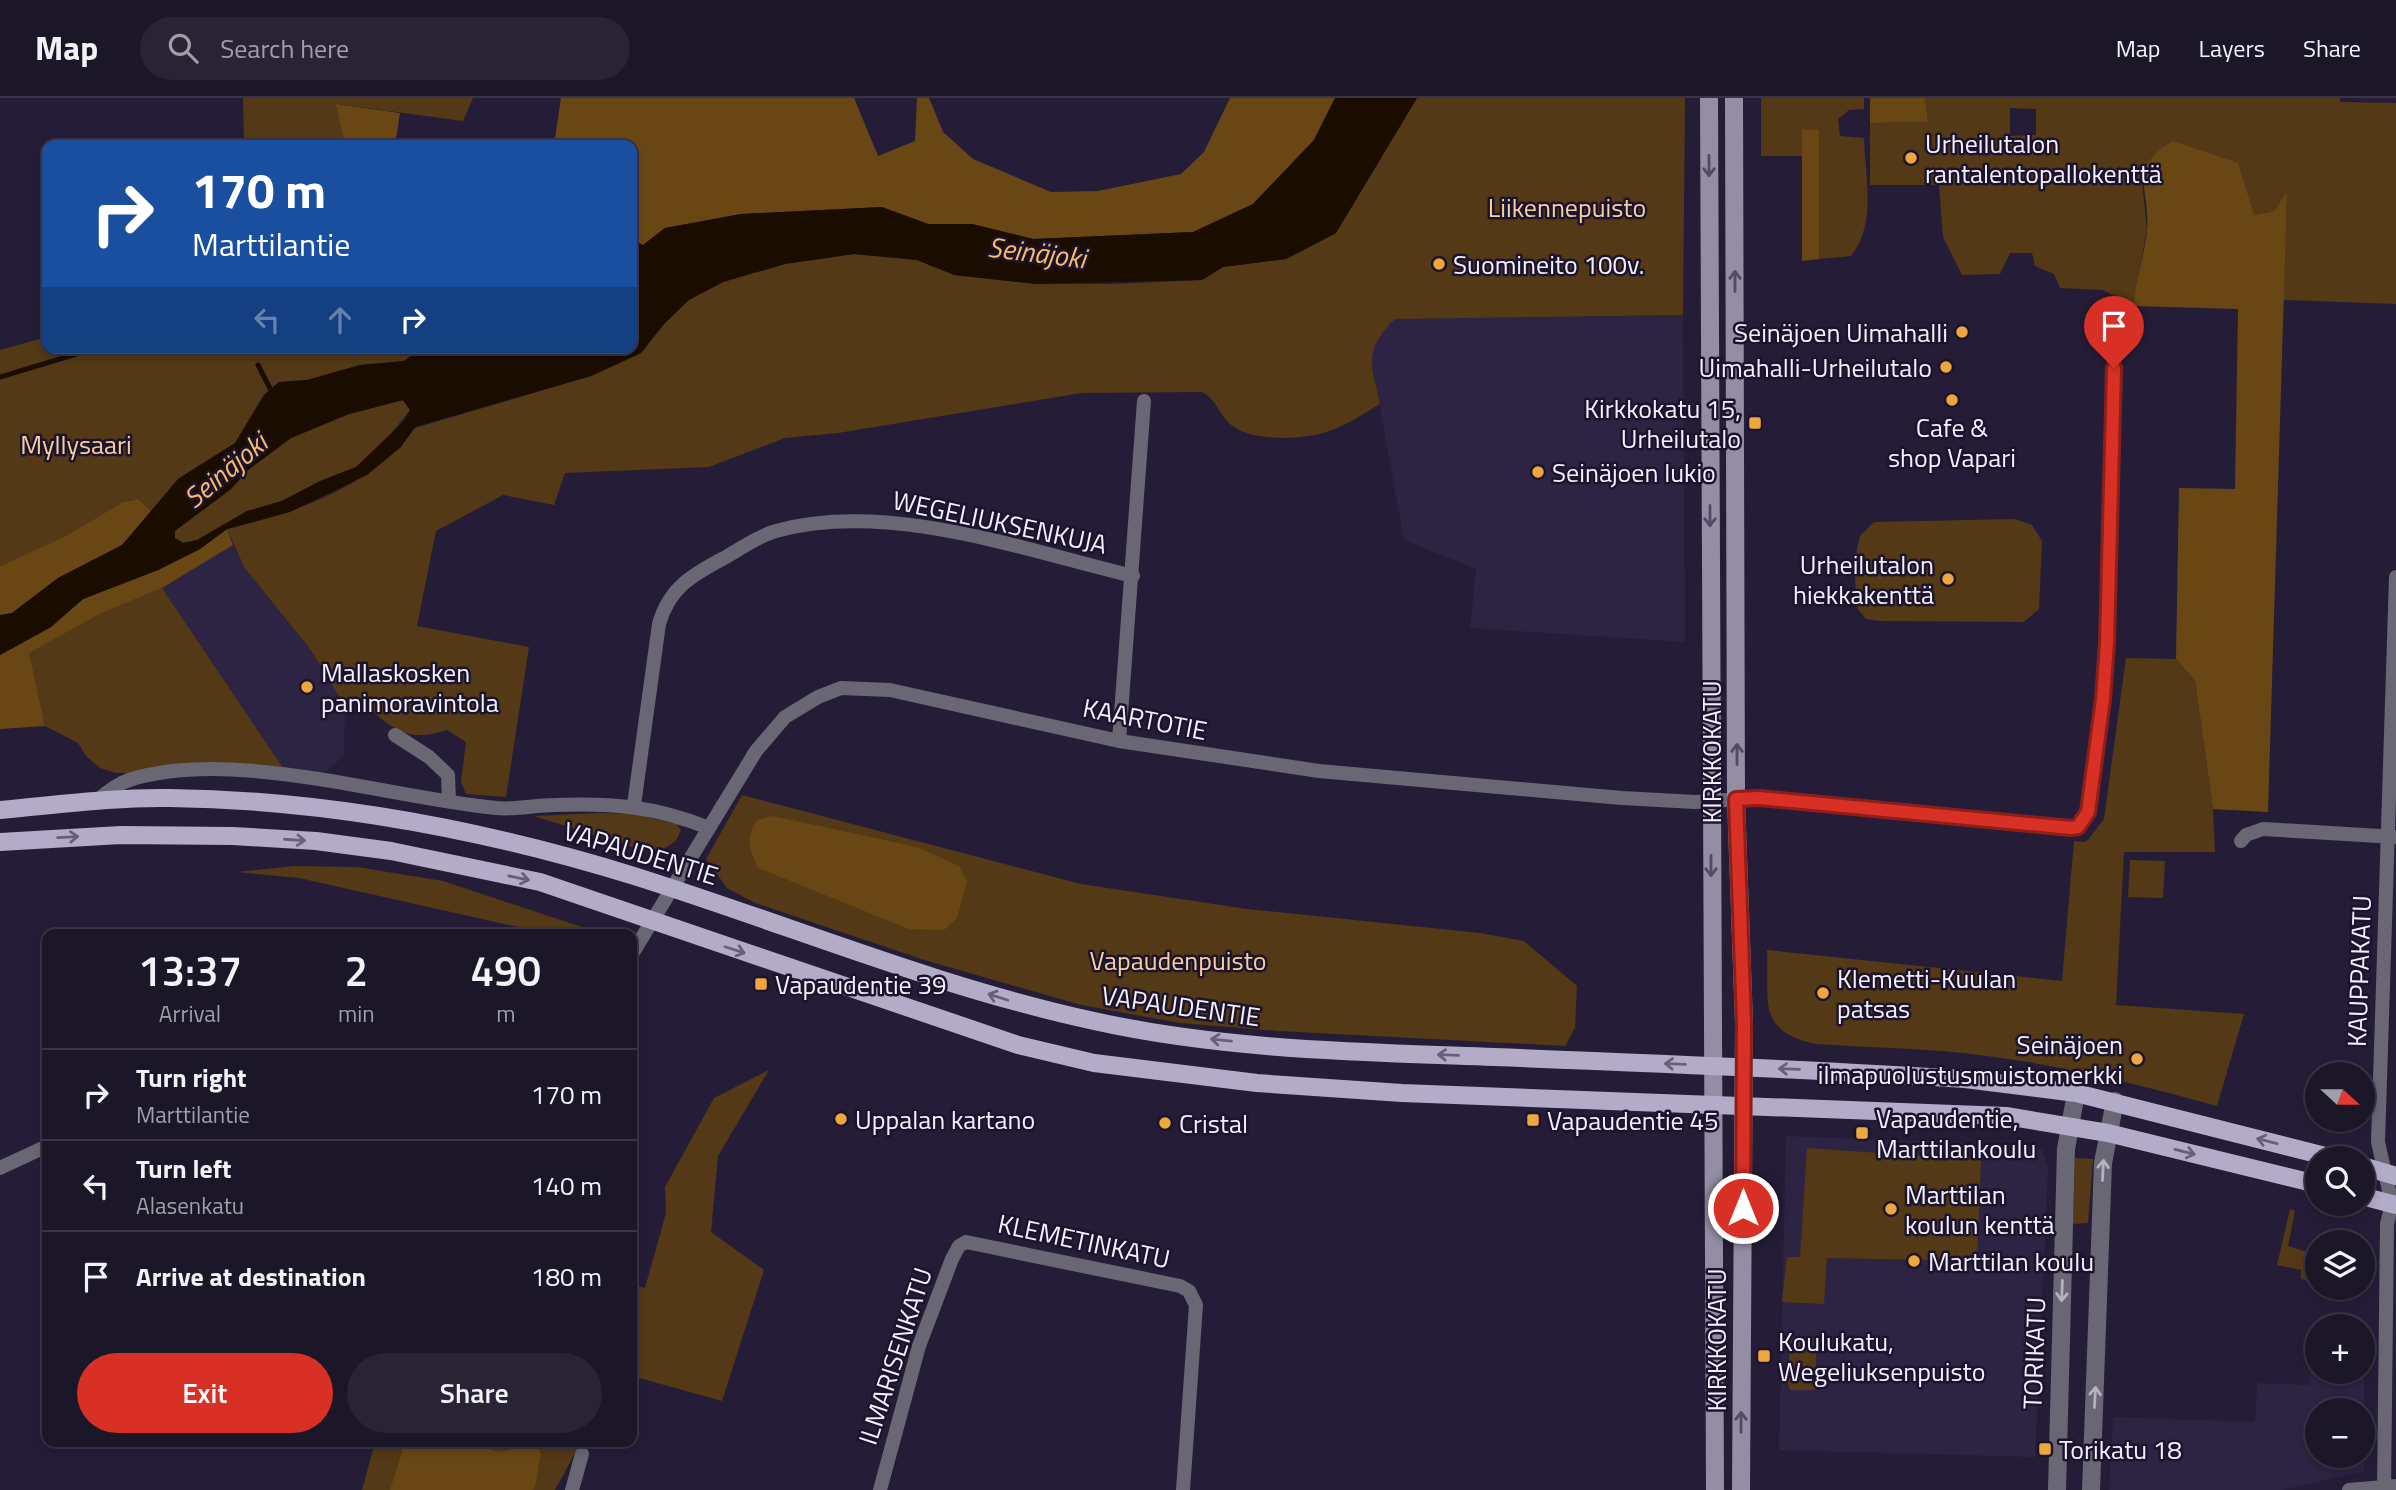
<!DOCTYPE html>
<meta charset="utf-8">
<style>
:root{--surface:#1c1629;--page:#292335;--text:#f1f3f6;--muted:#a09fa8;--line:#3a3546;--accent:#d93025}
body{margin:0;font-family:"Titillium Web",sans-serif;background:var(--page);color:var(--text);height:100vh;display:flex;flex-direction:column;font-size:26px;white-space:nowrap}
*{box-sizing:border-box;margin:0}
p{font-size:23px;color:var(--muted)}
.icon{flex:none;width:38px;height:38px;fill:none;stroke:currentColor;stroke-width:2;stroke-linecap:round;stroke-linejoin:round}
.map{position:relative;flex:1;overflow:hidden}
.drawer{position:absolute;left:42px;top:831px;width:595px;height:518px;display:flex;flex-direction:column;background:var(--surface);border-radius:14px;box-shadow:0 4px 10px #0003,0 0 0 2px var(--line)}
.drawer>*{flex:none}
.hud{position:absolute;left:42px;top:42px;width:595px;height:214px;border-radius:14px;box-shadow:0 4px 10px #0003,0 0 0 2px var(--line);background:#1a4fa0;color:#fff;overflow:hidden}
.needle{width:46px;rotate:111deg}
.controls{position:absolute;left:2305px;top:964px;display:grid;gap:14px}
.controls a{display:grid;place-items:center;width:70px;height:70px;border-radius:50%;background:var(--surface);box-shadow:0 4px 10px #0003,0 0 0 2px var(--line);font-size:35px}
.pin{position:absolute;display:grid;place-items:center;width:60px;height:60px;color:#fff;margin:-72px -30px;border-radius:50% 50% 50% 0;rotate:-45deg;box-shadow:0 0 7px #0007}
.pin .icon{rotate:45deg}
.me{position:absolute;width:77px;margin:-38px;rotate:0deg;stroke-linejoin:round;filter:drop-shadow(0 0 5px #0008)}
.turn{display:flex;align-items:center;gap:24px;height:147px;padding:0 35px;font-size:32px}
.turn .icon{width:91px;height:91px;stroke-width:2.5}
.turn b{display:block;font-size:49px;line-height:60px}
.lanes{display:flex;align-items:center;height:66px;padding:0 35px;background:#0003;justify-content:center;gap:35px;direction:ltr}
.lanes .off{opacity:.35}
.eta{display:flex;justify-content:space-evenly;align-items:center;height:119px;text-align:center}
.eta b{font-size:42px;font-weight:600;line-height:49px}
.cta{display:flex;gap:14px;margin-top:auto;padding:14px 35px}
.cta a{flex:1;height:80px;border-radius:42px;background:var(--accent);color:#fff;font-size:28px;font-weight:600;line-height:80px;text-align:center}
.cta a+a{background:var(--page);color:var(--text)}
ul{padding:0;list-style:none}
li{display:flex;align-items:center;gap:21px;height:91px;padding:0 35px;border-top:2px solid var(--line)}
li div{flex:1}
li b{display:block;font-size:26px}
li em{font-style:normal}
header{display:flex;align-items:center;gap:42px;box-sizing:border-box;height:98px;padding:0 35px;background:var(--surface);border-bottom:2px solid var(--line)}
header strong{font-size:33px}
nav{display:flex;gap:38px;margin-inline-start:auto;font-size:24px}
.search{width:490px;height:63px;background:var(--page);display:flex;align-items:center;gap:18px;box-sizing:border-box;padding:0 24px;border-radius:38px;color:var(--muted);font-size:26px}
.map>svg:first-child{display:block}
.built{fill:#2d2343;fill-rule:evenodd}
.green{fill:#533915;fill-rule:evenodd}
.forest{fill:#694715}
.water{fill:#1a0d00;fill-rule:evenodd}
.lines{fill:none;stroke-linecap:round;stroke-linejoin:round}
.stream{stroke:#1a0d00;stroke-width:5}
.minor{stroke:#6a6775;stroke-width:14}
.tertiary{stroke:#6a6775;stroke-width:18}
.secondary{stroke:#938ea4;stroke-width:18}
.primary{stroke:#b3acc9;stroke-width:18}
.oneway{stroke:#524b63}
.oneway2{stroke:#68607b}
.oneway3{stroke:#b5b2c0}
.route-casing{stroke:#8d1f18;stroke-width:18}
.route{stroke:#d93025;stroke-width:12}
.poi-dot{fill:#eea73d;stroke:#1c142d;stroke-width:2.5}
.labels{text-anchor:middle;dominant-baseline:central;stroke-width:5;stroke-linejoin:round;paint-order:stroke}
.poi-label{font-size:26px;fill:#f3f0fe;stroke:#1c142d;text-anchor:start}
.park-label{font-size:26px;fill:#f6cf9f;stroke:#1c142d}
.street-label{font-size:26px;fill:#f3f0fe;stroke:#1c142d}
.water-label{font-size:28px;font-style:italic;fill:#fcbc64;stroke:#1c142d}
</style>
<header>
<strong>Map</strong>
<div class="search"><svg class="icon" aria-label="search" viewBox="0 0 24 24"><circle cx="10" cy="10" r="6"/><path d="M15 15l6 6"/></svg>Search here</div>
<nav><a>Map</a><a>Layers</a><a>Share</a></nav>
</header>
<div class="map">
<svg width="2396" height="1392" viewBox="0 0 2396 1392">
<rect width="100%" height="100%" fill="#251d37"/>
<g class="built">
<path d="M 1683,217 L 1685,544 L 1470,530 L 1476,471 L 1404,442 L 1370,255 L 1380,236 L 1395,221 Z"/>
<path d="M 233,447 L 244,469 L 310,551 L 345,608 L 344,658 L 326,673 L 314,677 L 285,673 L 162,490 Z"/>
<path d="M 1786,1038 L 2027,1047 L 2042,1052 L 2048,1069 L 2035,1359 L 1779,1352 Z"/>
<path d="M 2310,1265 L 2317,1266 L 2317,1274 L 2362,1274 L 2364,1267 L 2364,1373 L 2282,1392 L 2109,1392 L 2113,1319 L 2255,1324 L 2257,1285 L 2309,1287 ZM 2362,1312 L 2362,1358 L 2317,1358 L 2317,1312 Z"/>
</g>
<g class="green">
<path d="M 243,0 L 473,0 L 463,23 L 337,6 L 345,47 L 244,47 Z"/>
<path d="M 1417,0 L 1685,0 L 1683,217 L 1395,221 C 1362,254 1372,265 1380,306 C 1362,317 1345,328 1326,334 C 1301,342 1250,344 1230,326 C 1218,315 1217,302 1202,294 L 1082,295 L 838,335 L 785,340 L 709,369 L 565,375 L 554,407 L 503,397 L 436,433 L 417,528 L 529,549 L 506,699 L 466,696 L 461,684 L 466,644 L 447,632 C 402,647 389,627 356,598 L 345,608 L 310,551 L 244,469 L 227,431 C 295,415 373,388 415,330 L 591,278 L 641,255 L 664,226 L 688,202 L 723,184 L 785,166 L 854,156 L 917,162 L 954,177 L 1036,186 L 1114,186 L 1202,182 L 1223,169 L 1286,161 L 1336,135 Z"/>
<path d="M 1761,0 L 1864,0 L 1864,11 L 1849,12 L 1838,21 L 1840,38 L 1864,40 C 1865,78 1877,126 1851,158 L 1819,161 L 1819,94 L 1802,32 L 1802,58 L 1761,58 Z"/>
<path d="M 1925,0 L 2340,0 L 2340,4 L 2396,5 L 2396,206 L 2283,202 L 2287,97 L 2274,113 L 2254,117 L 2142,83 L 2147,131 L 2133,208 L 2103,192 L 2060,190 L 2054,176 L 2035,168 L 2032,155 L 2010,155 L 2000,176 L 1962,177 L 1943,139 L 1939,87 L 1870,87 L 1870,25 L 1928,24 ZM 2010,10 L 2036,11 L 2036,37 L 2010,38 Z"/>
<path d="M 47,239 L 47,250 L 422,250 L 404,263 L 360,267 L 307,282 L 279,284 L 264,297 L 235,345 L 178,381 L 153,415 L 138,401 L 123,404 L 67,438 L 0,468 L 0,252 Z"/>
<path d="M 403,302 L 410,312 L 381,348 L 356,369 L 320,383 L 282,403 L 247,413 L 197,442 L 183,445 L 175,440 L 174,433 L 231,391 L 248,372 L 291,340 L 349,316 Z"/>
<path d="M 2015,421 L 2032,427 L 2042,443 L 2039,511 L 2024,524 L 1880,523 L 1866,521 L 1857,510 L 1854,466 L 1860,438 L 1874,424 Z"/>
<path d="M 162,490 L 285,673 L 116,675 L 100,670 L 86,658 L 78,645 L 45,628 L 28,555 L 100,516 Z"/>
<path d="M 2126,560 L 2176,561 L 2195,583 L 2213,711 L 2215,754 L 2124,754 L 2116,907 L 2244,916 L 2217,1008 C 2141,987 2065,968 1987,958 C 1930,950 1872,950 1816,946 C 1756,933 1769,904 1767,852 L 2062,883 L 2074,743 L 2086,744 L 2104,721 Z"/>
<path d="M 742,697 L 1081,786 L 1247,811 L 1480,835 L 1524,843 L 1577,888 L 1575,930 L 1565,948 L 1279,933 L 1180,925 L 1081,907 L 921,861 L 755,805 L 727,790 L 706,761 Z"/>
<path d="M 600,715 L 633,716 L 676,726 L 681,732 L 676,743 L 659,754 L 642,752 L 534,718 Z"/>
<path d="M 2130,762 L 2165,763 L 2163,800 L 2128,799 Z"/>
<path d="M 294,768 L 357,769 L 443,783 L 603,836 L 549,836 L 299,780 L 237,774 Z"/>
<path d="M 769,972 L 718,1058 L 711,1134 L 764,1172 L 722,1303 L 632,1278 L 632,1187 L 645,1190 L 666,1115 L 665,1089 L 714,1000 Z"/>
<path d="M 1807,1050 L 1981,1062 L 1977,1163 L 1827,1160 L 1824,1206 L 1782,1204 L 1787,1159 L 1800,1159 Z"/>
<path d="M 2075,1060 L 2093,1061 L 2088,1125 L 2073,1126 Z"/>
<path d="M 2290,1111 L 2295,1113 L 2288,1148 L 2314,1156 L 2312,1184 L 2301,1181 L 2301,1172 L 2277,1167 Z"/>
<path d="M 1790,1239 L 1817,1240 L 1815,1292 L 1790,1292 L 1788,1287 Z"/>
<path d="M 375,1344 L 581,1344 L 555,1392 L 362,1392 Z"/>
</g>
<g class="forest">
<path d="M 561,0 L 854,0 L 878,58 L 915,43 L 917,0 L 929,0 L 943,34 L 973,61 L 1051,94 L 1098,93 L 1181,76 L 1204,54 L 1230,0 L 1335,0 L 1314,42 L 1253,106 L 1193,134 L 1033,141 L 972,126 L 928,126 L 882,109 L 741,116 L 665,130 L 643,147 L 632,142 L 632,47 L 554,47 Z"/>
<path d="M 1870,0 L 1925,0 L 1928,24 L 1870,25 Z"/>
<path d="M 336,6 L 400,15 L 395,47 L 345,47 Z"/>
<path d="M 1802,31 L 1819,32 L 1819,161 L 1802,163 Z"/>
<path d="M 2173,43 L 2238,65 L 2254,117 L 2274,113 L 2287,95 L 2268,714 L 2213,711 L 2195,583 L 2176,561 L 2179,390 L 2235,391 L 2238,211 L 2133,208 C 2136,182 2144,158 2147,133 C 2151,91 2126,71 2173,43 Z"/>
<path d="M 138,401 L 153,415 L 122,447 L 58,480 L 12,515 L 0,517 L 0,468 L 66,438 L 123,404 Z"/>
<path d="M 227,431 L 233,447 L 162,490 L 100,516 L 29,555 L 45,628 L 0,631 L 0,557 L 51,529 L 83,501 L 158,472 L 200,451 Z"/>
<path d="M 773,718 L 917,749 L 959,768 L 967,783 L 957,820 L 944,832 L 909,831 L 758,770 C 749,750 745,741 757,722 Z"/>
<path d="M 405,1344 L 483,1344 C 496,1364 516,1346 535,1347 L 541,1355 C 537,1367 539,1381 533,1392 L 390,1392 Z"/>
</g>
<path class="water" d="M 1335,0 L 1417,0 L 1336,135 L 1286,161 L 1223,169 L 1202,182 L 1036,186 L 954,177 L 917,162 L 854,156 L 785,166 L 723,184 L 689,202 L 664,226 L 641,255 L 591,278 L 415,329 L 401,349 L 367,377 L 290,414 L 227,431 L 200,451 L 158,472 L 83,501 L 51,529 L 0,557 L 0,517 L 12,515 L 58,480 L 122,447 L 178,381 L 235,345 L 264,297 L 279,284 L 307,282 L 360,267 L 404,263 L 422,250 L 632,250 L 632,142 L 643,147 L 665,130 L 741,116 L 882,109 L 928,126 L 972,126 L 1033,141 L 1193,134 L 1253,106 L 1314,42 ZM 403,302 L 410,312 L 404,323 L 356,369 L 320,383 L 282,403 L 247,413 L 197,442 L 183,445 L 175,440 L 175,433 L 231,391 L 248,372 L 291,340 L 349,316 Z"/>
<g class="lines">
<g class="stream">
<path d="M 258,267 L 273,296"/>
<path d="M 0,279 L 96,250"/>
</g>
<g class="minor">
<path d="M 395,637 L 429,659 L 448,677 L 449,703"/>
<path d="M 1119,643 L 1144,303"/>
<path d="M 98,702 C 107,694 117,686 129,682 C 234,649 387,700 496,710 C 515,712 535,707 554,707 C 613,705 654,708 709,730"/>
<path d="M 634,707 L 659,526 C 669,490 692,477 724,460 C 740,451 758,438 776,433 C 887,402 1024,452 1133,478"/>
<path d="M 2241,743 L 2246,737 L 2263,731 L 2396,739"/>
<path d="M 632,856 L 756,653 L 785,619 L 818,599 L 841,590 L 890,592 L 1119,643 L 1319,673 L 1622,700 L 1695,704 L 1759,700 L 2023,727 L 2078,729 L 2088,714 L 2103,602 L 2107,545 L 2115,223"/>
<path d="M 0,1070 L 47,1048"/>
<path d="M 572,1392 L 582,1356"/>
<path d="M 880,1392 L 919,1248 L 952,1161 L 959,1148 L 966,1144 L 1180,1188 L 1189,1193 L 1196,1207 L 1183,1392"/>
<path d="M 2349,1392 L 2396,1388"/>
<path d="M 2384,1392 L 2387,1126 L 2392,1106 L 2378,1044 L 2396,479"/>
</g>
<g class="tertiary">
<path d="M 2057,1392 L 2066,1051 L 2076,995"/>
<path d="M 2091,1392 L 2103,1065 L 2115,1003"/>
</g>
<g class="secondary">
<path d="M 1709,0 L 1715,1392"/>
<path d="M 1734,0 L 1736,701 L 1744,925 L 1741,1392"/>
</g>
<g class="primary">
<path d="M 0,712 C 57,707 113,699 170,700 C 326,702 485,732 634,778 C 787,826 937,889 1094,923 C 1224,952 1361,954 1494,959 C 1651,965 1808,971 1965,981 L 2076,995 L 2333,1060"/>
<path d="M 0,744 L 121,737 L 233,738 L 316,743 L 391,753 L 540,784 L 1018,947 L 1094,965 L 1257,985 L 1402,995 L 2006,1018 L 2108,1035 L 2317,1086"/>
<path d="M 2362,1068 L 2396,1078"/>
<path d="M 2362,1098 L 2396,1107"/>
</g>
</g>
<defs><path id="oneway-shaft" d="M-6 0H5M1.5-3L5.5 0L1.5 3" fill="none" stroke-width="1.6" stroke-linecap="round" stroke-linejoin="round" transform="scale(1.75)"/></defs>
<g class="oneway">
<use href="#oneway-shaft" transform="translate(1709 68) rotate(90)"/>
<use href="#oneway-shaft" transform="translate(1735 183) rotate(-90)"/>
<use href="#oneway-shaft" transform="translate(1710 418) rotate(90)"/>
<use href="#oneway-shaft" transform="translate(1737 656) rotate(-90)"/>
<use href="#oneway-shaft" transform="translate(1711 768) rotate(90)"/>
<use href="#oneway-shaft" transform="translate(1741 1324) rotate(-90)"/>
</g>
<g class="oneway2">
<use href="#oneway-shaft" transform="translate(68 739) rotate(-3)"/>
<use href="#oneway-shaft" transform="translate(295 742) rotate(4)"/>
<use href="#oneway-shaft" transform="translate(519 780) rotate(12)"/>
<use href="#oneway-shaft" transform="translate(735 852) rotate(18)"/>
<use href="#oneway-shaft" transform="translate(998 899) rotate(-162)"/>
<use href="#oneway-shaft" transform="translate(1221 942) rotate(-174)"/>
<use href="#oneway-shaft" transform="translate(1448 957) rotate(-178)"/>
<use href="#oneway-shaft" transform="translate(1675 966) rotate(-178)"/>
<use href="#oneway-shaft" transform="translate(1789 971) rotate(-178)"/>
<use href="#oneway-shaft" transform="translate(2267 1043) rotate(-166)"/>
<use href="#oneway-shaft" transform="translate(2185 1054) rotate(14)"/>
</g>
<g class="oneway3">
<use href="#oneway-shaft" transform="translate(2103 1072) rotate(-87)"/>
<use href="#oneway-shaft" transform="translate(2062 1193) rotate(92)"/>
<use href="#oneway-shaft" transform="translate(2095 1299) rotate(-87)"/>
</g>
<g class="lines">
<g class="route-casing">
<path id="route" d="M 1743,1110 L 1744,925 L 1736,701 L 1759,700 L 2071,730 L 2078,729 L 2088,714 L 2103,601 L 2107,545 L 2114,270"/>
</g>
<use href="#route" class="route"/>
</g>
<g class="poi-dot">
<circle cx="1911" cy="60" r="7"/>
<circle cx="1439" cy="166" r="7"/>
<circle cx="1962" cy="234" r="7"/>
<circle cx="1946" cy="269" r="7"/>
<circle cx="1952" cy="302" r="7"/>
<rect x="1748" y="318" width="14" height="14" rx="3.5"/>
<circle cx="1538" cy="374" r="7"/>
<circle cx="1948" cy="481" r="7"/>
<circle cx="307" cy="589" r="7"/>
<rect x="754" y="879" width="14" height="14" rx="3.5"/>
<circle cx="1823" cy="895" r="7"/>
<circle cx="2137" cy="961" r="7"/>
<circle cx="841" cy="1021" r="7"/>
<rect x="1526" y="1015" width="14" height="14" rx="3.5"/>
<circle cx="1165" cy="1025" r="7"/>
<rect x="1855" y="1028" width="14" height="14" rx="3.5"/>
<circle cx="1891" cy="1111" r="7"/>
<circle cx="1914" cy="1163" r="7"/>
<rect x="1757" y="1251" width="14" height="14" rx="3.5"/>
<rect x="2038" y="1344" width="14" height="14" rx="3.5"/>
</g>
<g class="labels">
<g class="poi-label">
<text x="1925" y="45">Urheilutalon<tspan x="1925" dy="30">rantalentopallokenttä</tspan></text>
<text x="1453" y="166">Suomineito 100v.</text>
<text x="1948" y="234" text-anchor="end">Seinäjoen Uimahalli</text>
<text x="1932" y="269" text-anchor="end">Uimahalli-Urheilutalo</text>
<text x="1741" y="310" text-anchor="end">Kirkkokatu 15,<tspan x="1741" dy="30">Urheilutalo</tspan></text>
<text x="1952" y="329" text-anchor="middle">Cafe &amp;<tspan x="1952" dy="30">shop Vapari</tspan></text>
<text x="1552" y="374">Seinäjoen lukio</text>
<text x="1934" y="466" text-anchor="end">Urheilutalon<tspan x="1934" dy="30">hiekkakenttä</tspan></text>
<text x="321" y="574">Mallaskosken<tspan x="321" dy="30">panimoravintola</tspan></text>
<text x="1837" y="880">Klemetti-Kuulan<tspan x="1837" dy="30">patsas</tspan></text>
<text x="775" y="886">Vapaudentie 39</text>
<text x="2123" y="946" text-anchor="end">Seinäjoen<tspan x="2123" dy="30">ilmapuolustusmuistomerkki</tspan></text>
<text x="1876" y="1020">Vapaudentie,<tspan x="1876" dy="30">Marttilankoulu</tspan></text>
<text x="855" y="1021">Uppalan kartano</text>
<text x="1547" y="1022">Vapaudentie 45</text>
<text x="1179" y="1025">Cristal</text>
<text x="1905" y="1096">Marttilan<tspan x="1905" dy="30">koulun kenttä</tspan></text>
<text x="1928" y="1163">Marttilan koulu</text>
<text x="1778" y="1243">Koulukatu,<tspan x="1778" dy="30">Wegeliuksenpuisto</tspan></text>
<text x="2059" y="1351">Torikatu 18</text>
</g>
<g class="park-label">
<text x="1567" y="109">Liikennepuisto</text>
<text x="76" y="346">Myllysaari</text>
<text x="1178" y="862">Vapaudenpuisto</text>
</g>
<g class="street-label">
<text transform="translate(1000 424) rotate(12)">WEGELIUKSENKUJA</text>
<text transform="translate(1145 621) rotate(11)">KAARTOTIE</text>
<text transform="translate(1711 654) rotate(-90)">KIRKKOKATU</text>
<text transform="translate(641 755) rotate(17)">VAPAUDENTIE</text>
<text transform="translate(2359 873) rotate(-88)">KAUPPAKATU</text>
<text transform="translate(1181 908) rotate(8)">VAPAUDENTIE</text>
<text transform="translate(1084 1143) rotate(12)">KLEMETINKATU</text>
<text transform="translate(1716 1242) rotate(-90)">KIRKKOKATU</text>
<text transform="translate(2034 1255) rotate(-88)">TORIKATU</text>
<text transform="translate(895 1258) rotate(-72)">ILMARISENKATU</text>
</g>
<g class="water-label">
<text transform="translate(1037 154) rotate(7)">Seinäjoki</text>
<text transform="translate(225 372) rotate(-40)">Seinäjoki</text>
</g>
</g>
</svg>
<div class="controls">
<a><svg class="needle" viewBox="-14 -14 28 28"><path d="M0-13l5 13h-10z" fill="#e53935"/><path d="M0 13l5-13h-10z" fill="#a09fa8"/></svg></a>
<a><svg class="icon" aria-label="search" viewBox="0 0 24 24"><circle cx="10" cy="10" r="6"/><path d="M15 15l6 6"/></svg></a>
<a><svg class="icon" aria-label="layers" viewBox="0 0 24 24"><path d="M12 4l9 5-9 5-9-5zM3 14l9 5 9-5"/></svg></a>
<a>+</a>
<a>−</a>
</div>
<div class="pin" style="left:2114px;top:270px;background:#d93025"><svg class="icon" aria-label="arrive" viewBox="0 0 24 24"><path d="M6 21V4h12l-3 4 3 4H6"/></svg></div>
<svg class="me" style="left:1743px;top:1110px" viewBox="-20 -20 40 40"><circle r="17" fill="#d93025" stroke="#fff" stroke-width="3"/><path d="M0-11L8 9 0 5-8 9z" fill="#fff"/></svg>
<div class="hud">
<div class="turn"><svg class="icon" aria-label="right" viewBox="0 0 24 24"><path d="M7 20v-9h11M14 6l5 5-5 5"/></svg><div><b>170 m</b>Marttilantie</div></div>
<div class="lanes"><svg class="icon off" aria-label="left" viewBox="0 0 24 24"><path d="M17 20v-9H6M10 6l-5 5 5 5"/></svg><svg class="icon off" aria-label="ahead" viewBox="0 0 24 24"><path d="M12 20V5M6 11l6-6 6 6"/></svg><svg class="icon" aria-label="right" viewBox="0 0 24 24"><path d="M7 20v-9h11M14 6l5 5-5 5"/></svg></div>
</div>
<section class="drawer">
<div class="eta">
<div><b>13:37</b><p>Arrival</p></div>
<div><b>2</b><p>min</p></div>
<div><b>490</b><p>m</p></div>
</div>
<ul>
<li><svg class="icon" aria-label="right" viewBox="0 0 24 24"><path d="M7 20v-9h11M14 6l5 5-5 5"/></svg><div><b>Turn right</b><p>Marttilantie</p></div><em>170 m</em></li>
<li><svg class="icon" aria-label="left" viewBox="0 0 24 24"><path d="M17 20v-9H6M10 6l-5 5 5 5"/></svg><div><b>Turn left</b><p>Alasenkatu</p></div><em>140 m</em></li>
<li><svg class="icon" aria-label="arrive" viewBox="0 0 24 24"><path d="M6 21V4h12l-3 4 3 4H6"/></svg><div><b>Arrive at destination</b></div><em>180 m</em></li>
</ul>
<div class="cta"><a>Exit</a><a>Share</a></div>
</section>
</div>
